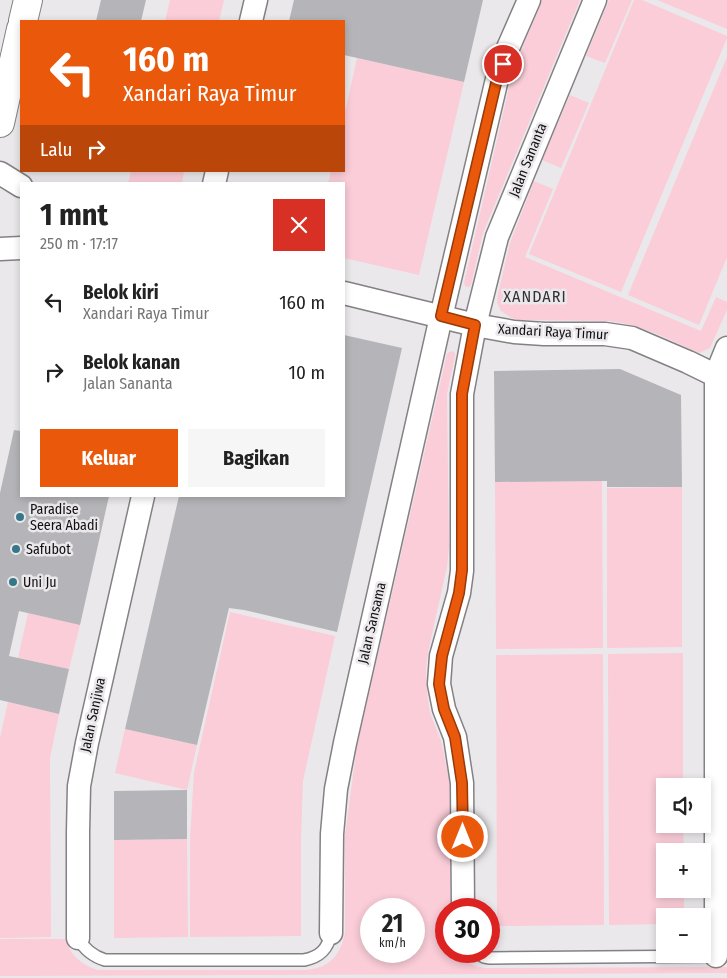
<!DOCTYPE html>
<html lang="id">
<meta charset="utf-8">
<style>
:root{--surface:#fff;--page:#f6f6f6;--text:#222;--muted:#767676;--accent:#ea580c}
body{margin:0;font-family:"Fira Sans Condensed",sans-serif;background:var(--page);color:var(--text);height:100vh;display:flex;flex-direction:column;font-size:19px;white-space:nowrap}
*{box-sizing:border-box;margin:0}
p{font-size:16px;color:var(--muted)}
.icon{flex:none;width:28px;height:28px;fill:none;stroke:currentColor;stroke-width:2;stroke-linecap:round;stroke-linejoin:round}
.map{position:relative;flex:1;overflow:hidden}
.side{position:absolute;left:20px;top:182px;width:325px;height:315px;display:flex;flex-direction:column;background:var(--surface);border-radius:0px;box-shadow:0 2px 8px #0003}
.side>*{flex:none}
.hud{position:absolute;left:20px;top:20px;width:325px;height:152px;border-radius:0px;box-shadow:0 2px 8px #0003;background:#ea580c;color:#fff;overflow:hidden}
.buttons{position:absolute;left:656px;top:778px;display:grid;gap:10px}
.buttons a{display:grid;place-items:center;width:55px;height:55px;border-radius:0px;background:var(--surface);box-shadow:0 2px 8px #0003;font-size:25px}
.speed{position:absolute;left:360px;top:898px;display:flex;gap:10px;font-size:25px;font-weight:700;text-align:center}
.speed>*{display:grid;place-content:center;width:65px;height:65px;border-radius:50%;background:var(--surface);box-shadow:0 2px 8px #0003;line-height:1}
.speed small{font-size:12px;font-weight:400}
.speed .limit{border:8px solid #d22;background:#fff;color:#111}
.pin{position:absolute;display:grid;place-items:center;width:42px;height:42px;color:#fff;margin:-21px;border:2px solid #fff;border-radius:50%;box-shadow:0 1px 5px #0007}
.me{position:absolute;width:55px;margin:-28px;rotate:0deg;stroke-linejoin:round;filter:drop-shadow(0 0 4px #0008)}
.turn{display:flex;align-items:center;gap:18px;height:105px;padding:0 20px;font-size:22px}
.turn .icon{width:65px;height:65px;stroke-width:2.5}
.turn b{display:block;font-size:35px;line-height:42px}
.then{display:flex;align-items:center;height:48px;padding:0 20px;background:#0003;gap:10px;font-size:19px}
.round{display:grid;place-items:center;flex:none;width:52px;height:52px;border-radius:0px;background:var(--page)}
.head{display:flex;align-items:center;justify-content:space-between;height:85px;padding:0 20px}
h1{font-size:30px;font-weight:700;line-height:38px}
.button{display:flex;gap:10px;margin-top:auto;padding:10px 20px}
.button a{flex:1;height:58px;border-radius:0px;background:var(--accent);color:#fff;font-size:20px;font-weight:700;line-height:58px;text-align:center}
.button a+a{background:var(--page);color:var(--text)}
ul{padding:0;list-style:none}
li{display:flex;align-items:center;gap:15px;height:70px;padding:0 20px}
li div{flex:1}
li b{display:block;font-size:19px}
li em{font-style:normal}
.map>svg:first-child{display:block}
.green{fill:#facdd8;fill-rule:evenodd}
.building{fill:#b5b4b8}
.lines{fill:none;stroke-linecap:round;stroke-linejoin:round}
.service-casing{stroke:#848184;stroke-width:14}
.minor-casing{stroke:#848184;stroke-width:25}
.secondary-casing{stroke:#848184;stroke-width:30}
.service{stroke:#fff;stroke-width:11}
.minor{stroke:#fff;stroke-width:22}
.secondary{stroke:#fff;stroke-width:28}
.route-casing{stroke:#983908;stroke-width:12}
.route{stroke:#ea580c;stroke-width:9}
.poi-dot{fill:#36788a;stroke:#ebe8eb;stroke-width:2}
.labels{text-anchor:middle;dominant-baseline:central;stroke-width:5;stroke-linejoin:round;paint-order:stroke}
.street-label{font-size:14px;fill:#121112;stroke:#ebe8eb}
.poi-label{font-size:14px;fill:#121112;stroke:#ebe8eb;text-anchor:start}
.quarter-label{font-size:16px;letter-spacing:1px;fill:#333134;stroke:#ebe8eb}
</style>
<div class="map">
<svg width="727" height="978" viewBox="0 0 727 978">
<rect width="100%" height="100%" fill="#ebe8eb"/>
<g class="green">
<path d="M 170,0 L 224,0 L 219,21 L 165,21 Z"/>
<path d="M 542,0 L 580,0 L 483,233 L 471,285 L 469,287 L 467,287 L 465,286 L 464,283 L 510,83 L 520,53 L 541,4 Z"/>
<path d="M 609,0 L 632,0 L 605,63 L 586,56 Z"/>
<path d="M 634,0 L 642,0 L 727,36 L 727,38 L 621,292 L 529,254 Z"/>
<path d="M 657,0 L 727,0 L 727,29 Z"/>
<path d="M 727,57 L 727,257 L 699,325 L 628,295 Z"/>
<path d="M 357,58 L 464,82 L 419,275 L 344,258 L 344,184 L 328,184 L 331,171 L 344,171 L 344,117 Z"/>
<path d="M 570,95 L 589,103 L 561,168 L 542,160 Z"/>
<path d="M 131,171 L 184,171 L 182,184 L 128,184 Z"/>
<path d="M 534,181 L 553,189 L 525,257 L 701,331 L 716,297 L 727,302 L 727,310 L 710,348 L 699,353 C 670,340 641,324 609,321 L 517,320 L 510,317 L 501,311 L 497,303 L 498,294 L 510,243 Z"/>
<path d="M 452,351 L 455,353 L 455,356 L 447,394 L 449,547 L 447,567 L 428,652 L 426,668 L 427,693 L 430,713 L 441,741 L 450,783 L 450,909 L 446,909 L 446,951 L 457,951 C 463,961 473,966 484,968 L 727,967 L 727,973 L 0,976 L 0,939 L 66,939 C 70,956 82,965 98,970 L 307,970 C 330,967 340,956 345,933 L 345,835 L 357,746 L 447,354 L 449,352 ZM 371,909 L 414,909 L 414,951 L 371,951 Z"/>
<path d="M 602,481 L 603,648 L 496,649 L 495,482 Z"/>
<path d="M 682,487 L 682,647 L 607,648 L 607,488 Z"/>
<path d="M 230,612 L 335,636 L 303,781 L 301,838 L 301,936 L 190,937 L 190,839 L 194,772 Z"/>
<path d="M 28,613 L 80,625 L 69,669 L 18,658 Z"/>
<path d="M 683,653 L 683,786 L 665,786 L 665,824 L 683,824 L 684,851 L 665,851 L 665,889 L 684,889 L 684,916 L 665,916 L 665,924 L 609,925 L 608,654 Z"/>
<path d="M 603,654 L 604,925 L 497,926 L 496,655 Z"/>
<path d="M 8,702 L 59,714 L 50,758 L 51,937 L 0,938 L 0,738 Z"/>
<path d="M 125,729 L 197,745 L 187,790 L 115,773 Z"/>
<path d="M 187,839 L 188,937 L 114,938 L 114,840 Z"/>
</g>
<g class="building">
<path d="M 101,0 L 146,0 L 141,21 L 96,21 Z"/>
<path d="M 294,0 L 483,0 L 464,82 L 344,55 L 344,21 L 289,21 Z"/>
<path d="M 344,335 L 402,348 L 337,632 L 244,610 L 229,608 L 197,745 L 125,729 L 179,496 L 344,496 Z"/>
<path d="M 620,369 L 681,395 L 682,487 L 607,487 L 607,481 L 495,482 L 494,371 Z"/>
<path d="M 14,430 L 21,431 L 21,496 L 109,496 L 80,625 L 19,611 L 9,656 L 69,669 L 59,714 L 0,700 L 0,493 Z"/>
<path d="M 187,790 L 187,839 L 114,840 L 114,791 Z"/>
</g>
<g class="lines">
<g class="service-casing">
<g id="service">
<path d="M 78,938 C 84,949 92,956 105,960 L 304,960 C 320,957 328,949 331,933"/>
<path d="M 474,951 L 484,957 L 490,958 L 720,956"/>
</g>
</g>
<g class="minor-casing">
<g id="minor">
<path d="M 251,21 L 256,0"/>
<path d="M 0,173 L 21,186"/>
<path d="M 214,184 L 217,171"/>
<path d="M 0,249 L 21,248"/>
<path d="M 344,293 L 475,325 L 514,332 L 544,334 L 605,334 L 632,338 L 688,362 L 727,381"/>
<path d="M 463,909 L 462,783 L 455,737 L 444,709 L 439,684 L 441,656 L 459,593 L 462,571 L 462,394 L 475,325 L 497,237 L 595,0"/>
<path d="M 331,933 L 332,834 L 336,789 L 345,743 L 441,317 L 497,79 L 508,48 L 529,0"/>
<path d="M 78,938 L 78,832 L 79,786 L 87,743 L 143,496"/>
<path d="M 716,956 L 716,375 L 727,348"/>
</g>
</g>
<g class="secondary-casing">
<g id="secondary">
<path d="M 23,21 L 28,0"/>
<path d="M 0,123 L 21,29"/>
</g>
</g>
<use href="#service" class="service"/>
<use href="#minor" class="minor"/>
<use href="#secondary" class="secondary"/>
</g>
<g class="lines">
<g class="route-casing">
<path id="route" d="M 463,837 L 462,783 L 455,737 L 444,709 L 439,684 L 442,656 L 459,593 L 462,570 L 462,394 L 475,325 L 441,316 L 497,79 L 503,64"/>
</g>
<use href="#route" class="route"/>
</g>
<g class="poi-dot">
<circle cx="20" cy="517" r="5"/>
<circle cx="16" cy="549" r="5"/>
<circle cx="13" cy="582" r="5"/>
</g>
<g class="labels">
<g class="street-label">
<text transform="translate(528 160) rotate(-68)">Jalan Sananta</text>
<text transform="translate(553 332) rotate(3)">Xandari Raya Timur</text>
<text transform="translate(372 623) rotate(-77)">Jalan Sansama</text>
<text transform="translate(93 715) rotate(-78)">Jalan Sanjiwa</text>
</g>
<g class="poi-label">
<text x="30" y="509">Paradise<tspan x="30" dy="16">Seera Abadi</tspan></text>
<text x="26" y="549">Safubot</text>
<text x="23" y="582">Uni Ju</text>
</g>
<g class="quarter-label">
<text x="535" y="296">XANDARI</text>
</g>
</g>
</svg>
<div class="buttons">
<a><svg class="icon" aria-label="sound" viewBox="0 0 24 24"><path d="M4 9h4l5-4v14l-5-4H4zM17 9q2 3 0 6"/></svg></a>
<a>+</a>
<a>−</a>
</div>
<div class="speed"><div>21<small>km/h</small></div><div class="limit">30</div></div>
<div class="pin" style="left:503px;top:64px;background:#d93025"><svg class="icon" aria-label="arrive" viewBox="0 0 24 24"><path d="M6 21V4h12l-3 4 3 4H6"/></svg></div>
<svg class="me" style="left:463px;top:837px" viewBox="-20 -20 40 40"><circle r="17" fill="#ea580c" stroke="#fff" stroke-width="3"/><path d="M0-11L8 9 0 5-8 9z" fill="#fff"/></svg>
<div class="hud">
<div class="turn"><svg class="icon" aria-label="left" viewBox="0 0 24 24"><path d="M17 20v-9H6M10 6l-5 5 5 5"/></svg><div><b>160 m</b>Xandari Raya Timur</div></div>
<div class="then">Lalu<svg class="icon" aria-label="right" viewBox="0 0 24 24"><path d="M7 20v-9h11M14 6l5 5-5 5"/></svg></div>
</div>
<section class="side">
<div class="head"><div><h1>1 mnt</h1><p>250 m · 17:17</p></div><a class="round" style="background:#d93025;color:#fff"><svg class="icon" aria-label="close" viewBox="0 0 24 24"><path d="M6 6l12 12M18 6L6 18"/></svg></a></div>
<ul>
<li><svg class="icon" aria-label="left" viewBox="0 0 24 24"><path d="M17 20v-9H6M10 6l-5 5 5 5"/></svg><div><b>Belok kiri</b><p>Xandari Raya Timur</p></div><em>160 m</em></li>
<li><svg class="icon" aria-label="right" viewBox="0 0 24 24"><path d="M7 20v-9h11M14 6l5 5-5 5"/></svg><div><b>Belok kanan</b><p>Jalan Sananta</p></div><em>10 m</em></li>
</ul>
<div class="button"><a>Keluar</a><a>Bagikan</a></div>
</section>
</div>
